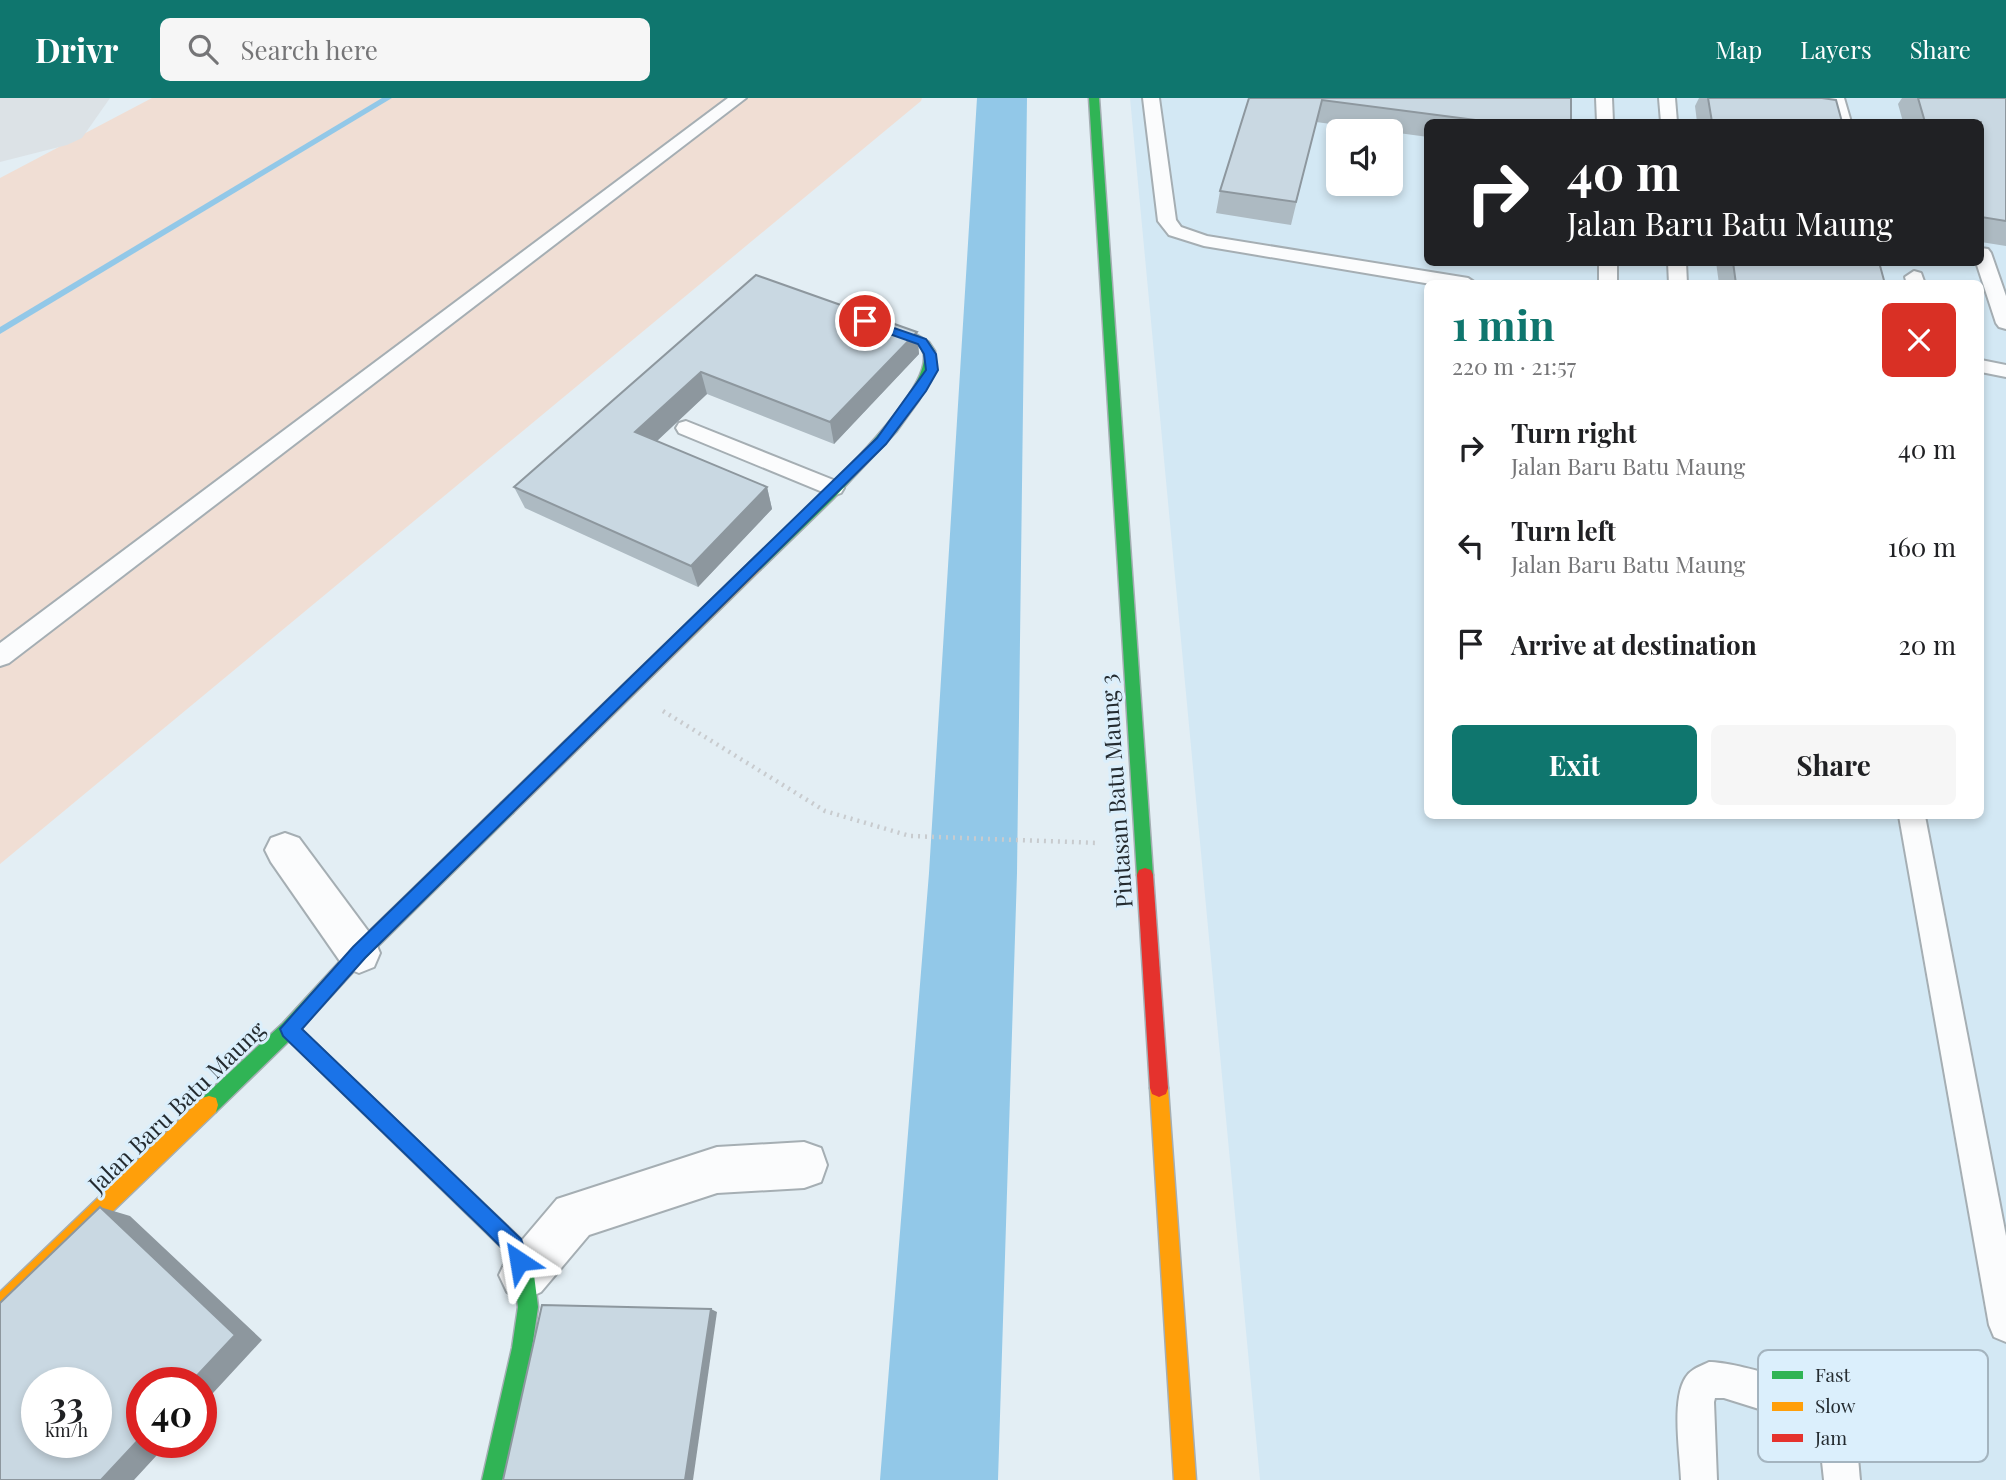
<!DOCTYPE html>
<meta charset="utf-8">
<style>
:root{--surface:#fff;--page:#f6f6f6;--text:#202124;--muted:#757577;--accent:#0f766e}
body{margin:0;font-family:"Playfair Display",serif;background:var(--page);color:var(--text);height:100vh;display:flex;flex-direction:column;font-size:26px;white-space:nowrap}
*{box-sizing:border-box;margin:0}
p{font-size:23px;color:var(--muted)}
.icon{flex:none;width:38px;height:38px;fill:none;stroke:currentColor;stroke-width:2;stroke-linecap:round;stroke-linejoin:round}
.map{position:relative;flex:1;overflow:hidden}
.panel{position:absolute;left:1424px;top:182px;width:560px;height:539px;display:flex;flex-direction:column;background:var(--surface);border-radius:10px;box-shadow:0 4px 10px #0003}
.panel>*{flex:none}
.banner{position:absolute;left:1424px;top:21px;width:560px;height:147px;border-radius:10px;box-shadow:0 4px 10px #0003;background:#202124;color:#fff;overflow:hidden}
.tools{position:absolute;left:1326px;top:21px;display:grid;gap:14px}
.tools a{display:grid;place-items:center;width:77px;height:77px;border-radius:10px;background:var(--surface);box-shadow:0 4px 10px #0003;font-size:35px}
.speed{position:absolute;left:21px;top:1269px;display:flex;gap:14px;font-size:35px;font-weight:700;text-align:center}
.speed>*{display:grid;place-content:center;width:91px;height:91px;border-radius:50%;background:var(--surface);box-shadow:0 4px 10px #0003;line-height:1}
.speed small{font-size:18px;font-weight:400}
.speed .limit{border:10px solid #d22;background:#fff;color:#111}
.pin{position:absolute;display:grid;place-items:center;width:60px;height:60px;color:#fff;margin:-30px;border:4px solid #fff;border-radius:50%;box-shadow:0 2px 7px #0007}
.me{position:absolute;width:77px;margin:-38px;rotate:327deg;stroke-linejoin:round;filter:drop-shadow(0 0 5px #0008)}
.turn{display:flex;align-items:center;gap:24px;height:147px;padding:0 28px;font-size:32px}
.turn .icon{width:91px;height:91px;stroke-width:2.5}
.turn b{display:block;font-size:49px;line-height:60px}
.round{display:grid;place-items:center;flex:none;width:74px;height:74px;border-radius:10px;background:var(--page)}
.summary{display:flex;align-items:center;justify-content:space-between;height:119px;padding:0 28px}
h1{font-size:42px;font-weight:700;line-height:52px;color:var(--accent)}
.cta{display:flex;gap:14px;margin-top:auto;padding:14px 28px}
.cta a{flex:1;height:80px;border-radius:10px;background:var(--accent);color:#fff;font-size:28px;font-weight:700;line-height:80px;text-align:center}
.cta a+a{background:var(--page);color:var(--text)}
ul{padding:0;list-style:none}
li{display:flex;align-items:center;gap:21px;height:98px;padding:0 28px}
li div{flex:1}
li b{display:block;font-size:26px}
li em{font-style:normal}
header{display:flex;align-items:center;gap:42px;box-sizing:border-box;height:98px;padding:0 35px;background:var(--accent);color:#fff}
header strong{font-size:33px}
nav{display:flex;gap:38px;margin-inline-start:auto;font-size:24px}
.search{width:490px;height:63px;background:var(--page);display:flex;align-items:center;gap:18px;box-sizing:border-box;padding:0 24px;border-radius:10px;color:var(--muted);font-size:26px}
.map>svg:first-child{display:block}
.built{fill:#d3e8f4;fill-rule:evenodd}
.green{fill:#f0ded4}
.lines{fill:none;stroke-linecap:round;stroke-linejoin:round}
.stream{fill:#92c8e8;fill-rule:evenodd}
.river{fill:#92c8e8;fill-rule:evenodd}
.runway{fill:#dce2e6;fill-rule:evenodd}
.lane-casing{stroke:#a5aeb3;stroke-width:4}
.street-casing{stroke:#a5aeb3;stroke-width:4}
.fast-casing{stroke:#a5aeb3;stroke-width:3}
.slow-casing{stroke:#a5aeb3;stroke-width:3}
.jam-casing{stroke:#a5aeb3;stroke-width:3}
.path{stroke:#c8cbce;stroke-width:4.5;stroke-dasharray:2 5;stroke-linecap:butt}
.lane{fill:#fbfcfd;fill-rule:evenodd}
.street{fill:#fbfcfd;fill-rule:evenodd}
.fast{fill:#30b455;fill-rule:evenodd}
.slow{fill:#ff9f0a;fill-rule:evenodd}
.jam{fill:#e5322d;fill-rule:evenodd}
.wall{fill:#adbac2}
.shaded-wall{fill:#8d979e}
.building{fill:#c9d8e2;stroke:#8d979e;stroke-width:2;fill-rule:evenodd}
.route{fill:#1a73e8;stroke:#114b97;stroke-width:2}
.labels{text-anchor:middle;dominant-baseline:central;stroke-width:6;stroke-linejoin:round;paint-order:stroke}
.street-label{font-size:23px;fill:#242b30;stroke:#dbeffc}
.key{fill:#dbeffc;stroke:#a4b4bf;stroke-width:2}
.key-label{font-size:19px;fill:#242b30}
</style>
<header>
<strong>Drivr</strong>
<div class="search"><svg class="icon" aria-label="search" viewBox="0 0 24 24"><circle cx="10" cy="10" r="6"/><path d="M15 15l6 6"/></svg>Search here</div>
<nav><a>Map</a><a>Layers</a><a>Share</a></nav>
</header>
<div class="map">
<svg width="2006" height="1382" viewBox="0 0 2006 1382">
<rect width="100%" height="100%" fill="#e3eef4"/>
<path class="built" d="M 1130,0 L 2006,0 L 2006,1382 L 1260,1382 ZM 1428,24 L 1981,24 L 1981,164 L 1428,164 ZM 1339,33 L 1391,33 L 1391,86 L 1339,86 ZM 1428,186 L 1981,186 L 1981,718 L 1428,718 Z"/>
<path class="green" d="M 152,0 L 922,0 L 921,3 L 0,766 L 0,80 Z"/>
<g class="lines">
<path class="stream" d="M 382,0 L 392,0 L 0,236 L 0,229 Z"/>
<path class="river" d="M 977,0 L 1027,0 L 1017,775 L 998,1382 L 880,1382 L 929,775 Z"/>
<path class="runway" d="M 0,0 L 110,0 L 82,40 L 67,47 L 0,64 Z"/>
<g class="lane-casing">
<g id="lane">
<path d="M 728,0 L 746,0 L 9,565 L 0,568 L 0,545 Z"/>
<path d="M 1143,0 L 1159,0 L 1176,122 L 1181,129 L 1207,138 L 1468,180 L 1477,186 L 1431,186 L 1204,148 L 1169,137 L 1158,123 Z"/>
<path d="M 1596,0 L 1612,0 L 1613,24 L 1597,24 Z"/>
<path d="M 1659,0 L 1675,0 L 1677,24 L 1661,24 Z"/>
<path d="M 1828,0 L 1844,0 L 1851,24 L 1835,24 Z"/>
<path d="M 1981,150 L 1988,151 L 1991,155 L 2006,198 L 2006,231 L 1999,229 L 1996,225 L 1976,164 L 1981,164 Z"/>
<rect x="1599" y="164" width="18" height="22"/>
<path d="M 1668,164 L 1686,164 L 1687,186 L 1669,186 Z"/>
<path d="M 1914,173 L 1921,175 L 1925,186 L 1907,186 L 1905,179 Z"/>
<path d="M 1981,262 L 2006,267 L 2006,279 L 1981,274 Z"/>
<path d="M 686,323 L 841,385 L 844,390 L 841,395 L 833,398 L 825,395 L 679,335 L 676,330 L 679,325 Z"/>
<path d="M 1899,718 L 1925,718 L 2006,1138 L 2006,1244 L 1994,1239 L 1989,1227 Z"/>
<path d="M 1709,1264 C 1737,1264 1829,1290 1844,1314 C 1857,1333 1858,1359 1860,1382 L 1824,1382 L 1820,1345 L 1807,1326 L 1724,1300 L 1715,1300 L 1714,1304 L 1717,1382 L 1681,1382 C 1680,1355 1671,1301 1686,1279 C 1691,1271 1701,1268 1709,1264 Z"/>
</g>
</g>
<g class="street-casing">
<g id="street">
<path d="M 285,735 L 299,740 L 374,841 L 380,855 L 374,869 L 359,875 L 344,869 L 271,764 L 265,752 L 271,740 Z"/>
<path d="M 804,1044 L 821,1050 L 827,1067 L 821,1084 L 804,1090 L 717,1095 L 589,1137 L 541,1194 L 524,1202 L 507,1194 L 499,1177 L 507,1160 L 557,1101 L 717,1049 Z"/>
</g>
</g>
<g class="fast-casing">
<g id="fast">
<path d="M 1089,0 L 1099,0 L 1153,777 L 1151,782 L 1145,784 L 1139,782 L 1137,777 Z"/>
<path d="M 867,220 L 914,235 L 929,244 L 935,253 L 935,272 L 919,302 L 896,334 L 833,401 L 760,472 L 750,472 L 748,468 L 750,464 C 780,436 944,291 922,251 C 912,235 879,232 863,227 L 861,224 Z"/>
<path d="M 507,703 L 513,705 L 515,710 L 513,715 L 365,861 L 301,931 L 521,1141 L 534,1177 L 538,1209 L 532,1250 L 504,1382 L 482,1382 L 512,1250 L 518,1209 L 514,1177 L 506,1154 L 289,943 L 216,1014 L 209,1016 L 202,1014 L 200,1007 L 202,1000 L 283,925 L 353,849 L 501,705 Z"/>
</g>
</g>
<g class="slow-casing">
<g id="slow">
<path d="M 755,463 L 762,468 L 760,472 L 513,715 L 507,717 L 501,715 L 499,710 L 501,705 L 750,464 Z"/>
<path d="M 1159,981 L 1166,984 L 1168,990 L 1196,1382 L 1174,1382 L 1150,990 L 1152,984 Z"/>
<path d="M 209,998 L 216,1000 L 218,1007 L 216,1014 L 7,1215 L 0,1218 L 0,1194 L 202,1000 Z"/>
</g>
</g>
<g class="jam-casing">
<path id="jam" d="M 1145,770 L 1151,772 L 1153,777 L 1168,990 L 1166,996 L 1159,999 L 1152,996 L 1150,990 L 1137,777 L 1139,772 Z"/>
</g>
<path class="path" d="M 663,613 L 825,713 L 910,738 L 1098,745"/>
<use href="#lane" class="lane"/>
<use href="#street" class="street"/>
<use href="#fast" class="fast"/>
<use href="#slow" class="slow"/>
<use href="#jam" class="jam"/>
</g>
<g class="wall">
<path d="M 1249,0 L 1571,0 L 1571,24 L 1428,24 L 1428,39 L 1391,34 L 1391,33 L 1384,33 L 1316,24 L 1291,127 L 1216,115 L 1220,93 Z"/>
<path d="M 1699,0 L 1822,0 L 1842,24 L 1697,24 L 1695,8 Z"/>
<path d="M 1902,0 L 2006,0 L 2006,148 L 1981,144 L 1981,24 L 1903,24 L 1898,6 Z"/>
<path d="M 1716,164 L 1879,164 L 1885,186 L 1719,186 Z"/>
<path d="M 756,177 L 917,234 L 919,256 L 834,346 L 707,296 L 657,343 L 767,389 L 772,411 L 698,489 L 525,410 L 514,389 Z"/>
</g>
<g class="shaded-wall">
<path d="M 917,234 L 919,256 L 834,346 L 830,324 Z"/>
<path d="M 701,274 L 707,296 L 643,356 L 635,334 Z"/>
<path d="M 767,389 L 772,411 L 698,489 L 691,468 Z"/>
<path d="M 100,1109 L 130,1118 L 262,1242 L 201,1308 L 201,1284 L 191,1284 Z"/>
<path d="M 711,1211 L 717,1214 L 693,1382 L 685,1382 Z"/>
<path d="M 142,1338 L 142,1344 L 169,1344 L 134,1382 L 101,1382 Z"/>
</g>
<g class="building">
<path d="M 1249,0 L 1571,0 L 1571,24 L 1491,24 L 1322,2 L 1296,104 L 1220,93 Z"/>
<path d="M 1708,0 L 1822,0 L 1836,2 L 1842,24 L 1712,24 Z"/>
<path d="M 1918,0 L 2006,0 L 2006,123 L 1981,119 L 1981,24 L 1925,24 Z"/>
<path d="M 1733,164 L 1879,164 L 1885,186 L 1736,186 Z"/>
<path d="M 756,177 L 917,234 L 830,324 L 701,274 L 635,334 L 767,389 L 691,468 L 514,389 Z"/>
<path d="M 100,1109 L 235,1237 L 191,1284 L 142,1284 L 142,1338 L 101,1382 L 0,1382 L 0,1205 ZM 37,1284 L 96,1284 L 96,1344 L 37,1344 Z"/>
<path d="M 542,1207 L 711,1211 L 685,1382 L 503,1382 Z"/>
</g>
<path class="route" d="M 865,220 L 926,241 L 936,256 L 938,272 L 926,293 L 886,346 L 365,860 L 302,931 L 521,1141 L 529,1163 L 526,1170 L 519,1173 L 511,1170 L 506,1154 L 486,1134 L 283,938 L 280,931 L 353,849 L 877,340 L 926,272 L 924,256 L 918,246 L 861,226 L 859,223 Z"/>
<g class="labels">
<g class="street-label">
<text transform="translate(1115 693) rotate(-94)">Pintasan Batu Maung 3</text>
<text transform="translate(176 1008) rotate(-44)">Jalan Baru Batu Maung</text>
</g>
</g>
<rect x="1758" y="1252" width="230" height="112" rx="10" class="key"/>
<rect x="1772" y="1273" width="31" height="8" fill="#30b455"/>
<rect x="1772" y="1304" width="31" height="9" fill="#ff9f0a"/>
<rect x="1772" y="1336" width="31" height="8" fill="#e5322d"/>
<g class="key-label">
<text x="1815" y="1284">Fast</text>
<text x="1815" y="1315">Slow</text>
<text x="1815" y="1347">Jam</text>
</g>
</svg>
<div class="tools">
<a><svg class="icon" aria-label="sound" viewBox="0 0 24 24"><path d="M4 9h4l5-4v14l-5-4H4zM17 9q2 3 0 6"/></svg></a>
</div>
<div class="speed"><div>33<small>km/h</small></div><div class="limit">40</div></div>
<div class="pin" style="left:865px;top:223px;background:#d93025"><svg class="icon" aria-label="arrive" viewBox="0 0 24 24"><path d="M6 21V4h12l-3 4 3 4H6"/></svg></div>
<svg class="me" style="left:519px;top:1163px" viewBox="-20 -20 40 40"><path d="M0-17L14 15 0 8-14 15z" fill="#1a73e8" stroke="#fff" stroke-width="4"/></svg>
<div class="banner">
<div class="turn"><svg class="icon" aria-label="right" viewBox="0 0 24 24"><path d="M7 20v-9h11M14 6l5 5-5 5"/></svg><div><b>40 m</b>Jalan Baru Batu Maung</div></div>
</div>
<section class="panel">
<div class="summary"><div><h1>1 min</h1><p>220 m · 21:57</p></div><a class="round" style="background:#d93025;color:#fff"><svg class="icon" aria-label="close" viewBox="0 0 24 24"><path d="M6 6l12 12M18 6L6 18"/></svg></a></div>
<ul>
<li><svg class="icon" aria-label="right" viewBox="0 0 24 24"><path d="M7 20v-9h11M14 6l5 5-5 5"/></svg><div><b>Turn right</b><p>Jalan Baru Batu Maung</p></div><em>40 m</em></li>
<li><svg class="icon" aria-label="left" viewBox="0 0 24 24"><path d="M17 20v-9H6M10 6l-5 5 5 5"/></svg><div><b>Turn left</b><p>Jalan Baru Batu Maung</p></div><em>160 m</em></li>
<li><svg class="icon" aria-label="arrive" viewBox="0 0 24 24"><path d="M6 21V4h12l-3 4 3 4H6"/></svg><div><b>Arrive at destination</b></div><em>20 m</em></li>
</ul>
<div class="cta"><a>Exit</a><a>Share</a></div>
</section>
</div>
